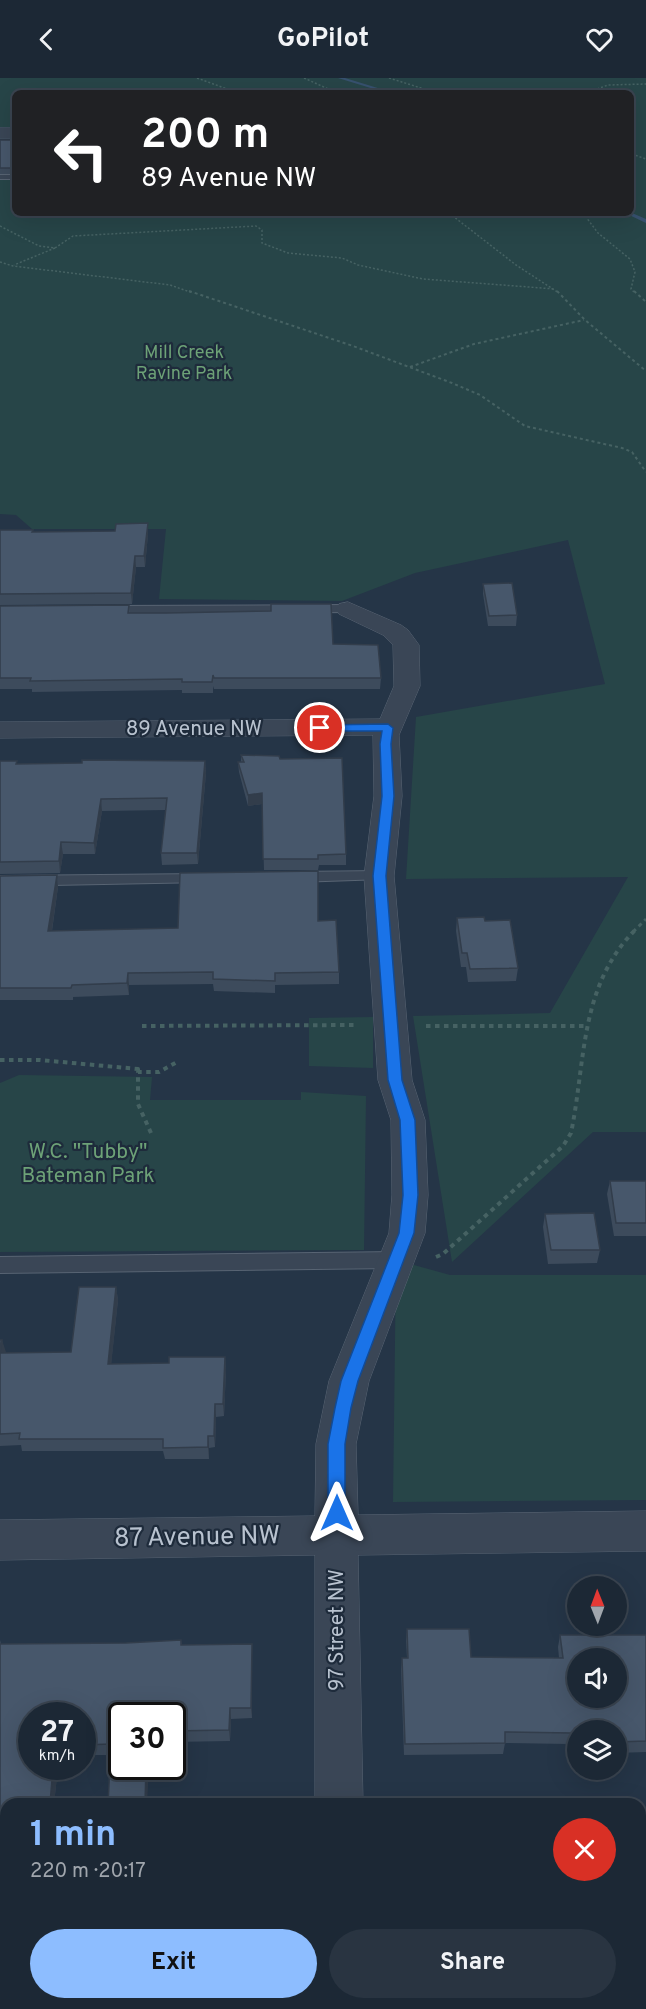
<!DOCTYPE html>
<meta charset="utf-8">
<style>
:root{--surface:#1c2835;--page:#293441;--text:#f1f3f6;--muted:#a0a6ad;--line:#3a4450;--accent:#8dbdff}
body{margin:0;font-family:Overpass,sans-serif;background:var(--page);color:var(--text);height:100vh;display:flex;flex-direction:column;font-size:22px;white-space:nowrap}
*{box-sizing:border-box;margin:0}
p{font-size:20px;color:var(--muted)}
.icon{flex:none;width:33px;height:33px;fill:none;stroke:currentColor;stroke-width:2;stroke-linecap:round;stroke-linejoin:round}
.map{position:relative;flex:1;overflow:hidden}
.side{position:absolute;left:0px;top:1720px;width:646px;height:212px;display:flex;flex-direction:column;background:var(--surface);border-radius:18px 18px 0 0;box-shadow:0 6px 24px #0002,0 0 0 2px var(--line)}
.side>*{flex:none}
.top-card{position:absolute;left:12px;top:12px;width:622px;height:126px;border-radius:9px;box-shadow:0 6px 24px #0002,0 0 0 2px var(--line);background:#202124;color:#fff;overflow:hidden}
.needle{width:39px;rotate:359deg}
.fabs{position:absolute;left:567px;top:1498px;display:grid;gap:12px}
.fabs a{display:grid;place-items:center;width:60px;height:60px;border-radius:50%;background:var(--surface);box-shadow:0 6px 24px #0002,0 0 0 2px var(--line);font-size:30px}
.speed{position:absolute;left:18px;top:1624px;display:flex;gap:12px;font-size:30px;font-weight:700;text-align:center}
.speed>*{display:grid;place-content:center;width:78px;height:78px;border-radius:50%;background:var(--surface);box-shadow:0 6px 24px #0002,0 0 0 2px var(--line);line-height:1}
.speed small{font-size:15px;font-weight:400}
.speed .limit{border:3px solid #111;border-radius:9px;background:#fff;color:#111}
.pin{position:absolute;display:grid;place-items:center;width:51px;height:51px;color:#fff;margin:-26px;border:3px solid #fff;border-radius:50%;box-shadow:0 2px 6px #0007}
.me{position:absolute;width:66px;margin:-33px;rotate:0deg;stroke-linejoin:round;filter:drop-shadow(0 0 4px #0008)}
.turn{display:flex;align-items:center;gap:21px;height:126px;padding:0 30px;font-size:27px}
.turn .icon{width:78px;height:78px;stroke-width:2.5}
.turn b{display:block;font-size:42px;line-height:51px}
.round{display:grid;place-items:center;flex:none;width:63px;height:63px;border-radius:32px;background:var(--page)}
.overview{display:flex;align-items:center;justify-content:space-between;height:102px;padding:0 30px}
h1{font-size:36px;font-weight:700;line-height:45px;color:var(--accent)}
.primary-button{display:flex;gap:12px;margin-top:auto;padding:12px 30px}
.primary-button a{flex:1;height:69px;border-radius:36px;background:var(--accent);color:#111;font-size:24px;font-weight:700;line-height:69px;text-align:center}
.primary-button a+a{background:var(--page);color:var(--text)}
header{display:flex;justify-content:space-between;align-items:center;height:78px;padding:0 30px;background:var(--surface);font-size:27px;font-weight:700}
.map>svg:first-child{display:block}
.green{fill:#274548}
.lines{fill:none;stroke-linecap:round;stroke-linejoin:round}
.stream{fill:#37516f;fill-rule:evenodd}
.service-casing{stroke:#586473;stroke-width:2}
.minor-casing{stroke:#586473;stroke-width:1}
.path-far3{stroke:#466263;stroke-width:1.5;stroke-dasharray:2 2;stroke-linecap:butt}
.path-far2{stroke:#466263;stroke-width:2;stroke-dasharray:3 3;stroke-linecap:butt}
.path-far1{stroke:#466263;stroke-width:3;stroke-dasharray:4 4;stroke-linecap:butt}
.path{stroke:#466263;stroke-width:4;stroke-dasharray:4.5 4.5;stroke-linecap:butt}
.service{fill:#3a4656;fill-rule:evenodd}
.minor{fill:#3a4656;fill-rule:evenodd}
.wall{fill:#3d4b5c}
.shaded-wall{fill:#323d4b}
.building{fill:#47576b;stroke:#323d4b;stroke-width:1.5;fill-rule:evenodd}
.route{fill:#1a73e8;stroke:#114b97;stroke-width:1.5}
.labels{text-anchor:middle;dominant-baseline:central;stroke-width:4.5;stroke-linejoin:round;paint-order:stroke}
.far-park-label{font-size:18px;fill:#6da277;stroke:#1e2b3b}
.street-label{font-size:21px;fill:#b8c2cf;stroke:#1e2b3b}
.park-label{font-size:21px;fill:#6da277;stroke:#1e2b3b}
.near-street-label{font-size:26px;fill:#b8c2cf;stroke:#1e2b3b}
</style>
<header><svg class="icon" aria-label="back" viewBox="0 0 24 24"><path d="M15 5l-7 7 7 7"/></svg>GoPilot<svg class="icon" aria-label="heart" viewBox="0 0 24 24"><path d="M12 20l-8-8c-3-5 5-10 8-4 3-6 11-1 8 4z"/></svg></header>
<div class="map">
<svg width="646" height="1931" viewBox="0 0 646 1931">
<rect width="100%" height="100%" fill="#253547"/>
<g class="green">
<path d="M 0,0 L 646,0 L 646,1054 L 593,1054 L 452,1184 L 413,938 L 550,935 L 628,799 L 406,801 L 416,639 L 605,606 L 568,462 L 415,495 L 342,523 L 159,521 L 166,451 L 32,451 L 16,437 L 0,436 L 0,83 L 15,82 L 15,135 L 632,135 L 632,15 L 15,15 L 15,49 L 0,49 Z"/>
<path d="M 373,939 L 373,990 L 309,988 L 309,940 Z"/>
<path d="M 19,997 L 152,999 L 150,1022 L 301,1022 L 301,1014 L 366,1018 L 364,1172 L 0,1174 L 0,1005 Z"/>
<path d="M 396,1182 L 450,1197 L 646,1197 L 646,1422 L 393,1424 Z"/>
</g>
<g class="lines">
<g class="stream">
<path d="M 338,0 L 345,0 L 394,15 L 387,15 Z"/>
<path d="M 625,135 L 632,135 L 646,141 L 646,145 Z"/>
</g>
<g class="service-casing">
<g id="service">
<rect x="0" y="97" width="15" height="4"/>
<path d="M 348,527 L 354,531 L 352,534 L 109,536 L 103,532 L 109,528 Z"/>
<path d="M 379,793 L 384,795 L 386,798 L 384,801 L 296,804 L 289,799 L 296,794 Z"/>
<path d="M 202,796 L 209,801 L 207,804 L 0,808 L 0,798 Z"/>
<path d="M 396,1174 L 403,1177 L 405,1182 L 403,1187 L 396,1190 L 0,1195 L 0,1179 Z"/>
<rect x="640" y="1790" width="6" height="24"/>
<rect x="0" y="1801" width="6" height="24"/>
</g>
</g>
<g class="minor-casing">
<g id="minor">
<rect x="0" y="50" width="15" height="10"/>
<path d="M 348,524 L 401,547 L 408,552 L 419,567 L 420,608 L 399,657 L 402,718 L 394,798 L 412,1002 L 425,1042 L 428,1117 L 425,1155 L 369,1303 L 356,1366 L 358,1437 L 646,1433 L 646,1473 L 358,1477 L 363,1726 L 315,1726 L 315,1477 L 0,1482 L 0,1442 L 315,1438 L 316,1366 L 329,1303 L 389,1155 L 392,1117 L 391,1042 L 378,1002 L 364,798 L 374,718 L 373,657 L 0,660 L 0,644 L 380,641 L 394,608 L 393,567 L 383,557 L 339,536 L 336,531 L 339,526 Z"/>
<rect x="315" y="1926" width="52" height="5"/>
</g>
</g>
<g class="path-far3">
<path d="M 197,0 L 238,15"/>
<path d="M 304,0 L 337,15"/>
<path d="M 389,0 L 437,15"/>
<path d="M 586,15 L 608,7 L 646,6"/>
<path d="M 632,76 L 646,81"/>
<path d="M 449,135 L 516,187 L 559,215"/>
<path d="M 583,135 L 598,155 L 630,181 L 635,194 L 631,211 L 635,215"/>
<path d="M 0,148 L 39,168 L 55,170 L 14,187"/>
<path d="M 55,170 L 73,158 L 256,148 L 262,152 L 262,165 L 288,175 L 342,180 L 358,187 L 423,201 L 555,211"/>
<path d="M 0,184 L 13,188 L 170,207 L 193,215"/>
</g>
<g class="path-far2">
<path d="M 189,213 L 353,268 L 452,305 L 480,317 L 525,348 L 622,370 L 632,374 L 646,394"/>
<path d="M 557,213 L 585,242 L 646,293"/>
<path d="M 634,213 L 646,224"/>
<path d="M 410,289 L 474,266 L 584,242"/>
</g>
<path class="path-far1" d="M 633,854 L 646,841"/>
<g class="path">
<path d="M 142,948 L 356,947"/>
<path d="M 426,948 L 584,948"/>
<path d="M 0,982 L 40,982 L 138,991 L 138,994"/>
<path d="M 151,1055 L 138,1026 L 138,994 L 159,994 L 177,984"/>
<path d="M 436,1179 L 443,1176 L 563,1068 L 571,1055 C 586,983 579,909 635,852"/>
</g>
<use href="#service" class="service"/>
<use href="#minor" class="minor"/>
</g>
<g class="wall">
<rect x="0" y="62" width="15" height="34"/>
<path d="M 0,452 L 33,454 L 148,456 L 145,489 L 136,489 L 132,526 L 0,527 Z"/>
<path d="M 483,506 L 517,537 L 516,548 L 488,548 L 483,516 Z"/>
<path d="M 129,527 L 130,535 L 333,566 L 381,600 L 380,611 L 214,611 L 213,608 L 213,615 L 182,615 L 182,612 L 32,614 L 32,611 L 0,611 L 0,528 Z"/>
<path d="M 241,677 L 280,681 L 346,776 L 346,787 L 319,787 L 318,792 L 264,792 L 262,726 L 248,728 L 239,694 L 238,684 L 241,684 Z"/>
<path d="M 0,683 L 17,683 L 17,686 L 205,683 L 206,695 L 198,786 L 162,787 L 161,775 L 166,732 L 102,733 L 95,776 L 63,776 L 60,795 L 0,796 Z"/>
<path d="M 57,797 L 58,809 L 52,853 L 178,850 L 318,843 L 339,894 L 339,906 L 275,907 L 275,915 L 214,913 L 213,906 L 129,907 L 129,917 L 73,919 L 73,922 L 0,922 L 0,798 Z"/>
<path d="M 457,840 L 485,843 L 518,890 L 516,903 L 468,904 L 466,889 L 461,889 L 456,853 Z"/>
<path d="M 610,1103 L 646,1103 L 646,1158 L 614,1158 L 607,1116 Z"/>
<path d="M 545,1136 L 600,1172 L 597,1185 L 548,1186 L 543,1149 Z"/>
<path d="M 116,1209 L 118,1222 L 111,1286 L 169,1285 L 225,1279 L 226,1292 L 224,1338 L 216,1339 L 215,1369 L 209,1370 L 209,1381 L 165,1381 L 163,1373 L 22,1373 L 21,1367 L 0,1368 L 0,1262 L 2,1262 L 5,1275 L 71,1274 Z"/>
<path d="M 407,1551 L 471,1579 L 559,1580 L 558,1569 L 560,1557 L 646,1557 L 646,1674 L 616,1675 L 616,1653 L 578,1653 L 578,1676 L 569,1676 L 568,1666 L 505,1665 L 503,1676 L 404,1677 L 401,1591 L 402,1580 L 407,1580 L 406,1563 Z"/>
<path d="M 0,1562 L 1,1566 L 126,1565 L 181,1562 L 182,1567 L 252,1566 L 252,1640 L 231,1641 L 230,1663 L 172,1664 L 172,1638 L 111,1677 L 82,1677 L 82,1638 L 32,1689 L 58,1689 L 54,1726 L 6,1726 L 6,1752 L 0,1752 Z"/>
<path d="M 592,1926 L 639,1926 L 636,1931 L 592,1931 Z"/>
</g>
<g class="shaded-wall">
<path d="M 148,445 L 148,456 L 145,489 L 144,478 Z"/>
<path d="M 135,478 L 136,489 L 132,526 L 131,515 Z"/>
<path d="M 205,683 L 206,695 L 198,786 L 197,775 Z"/>
<path d="M 262,715 L 262,726 L 248,728 L 248,717 Z"/>
<path d="M 101,721 L 102,733 L 95,776 L 94,765 Z"/>
<path d="M 61,764 L 63,776 L 60,795 L 59,783 Z"/>
<path d="M 57,797 L 58,809 L 50,865 L 48,853 Z"/>
<path d="M 128,895 L 129,907 L 129,917 L 127,905 Z"/>
<path d="M 116,1209 L 118,1222 L 110,1298 L 108,1286 Z"/>
<path d="M 2,1262 L 6,1274 L 4,1287 L 0,1275 Z"/>
<path d="M 225,1279 L 226,1292 L 224,1338 L 223,1326 Z"/>
<path d="M 215,1326 L 216,1339 L 215,1369 L 214,1358 Z"/>
<path d="M 208,1358 L 209,1370 L 209,1381 L 208,1369 Z"/>
<path d="M 252,1566 L 252,1640 L 251,1630 Z"/>
<path d="M 230,1630 L 231,1641 L 230,1663 L 229,1652 Z"/>
<path d="M 53,1689 L 58,1689 L 54,1726 L 50,1726 Z"/>
<path d="M 146,1689 L 149,1689 L 147,1726 L 145,1726 Z"/>
</g>
<g class="building">
<rect x="0" y="62" width="15" height="28"/>
<path d="M 148,445 L 144,478 L 135,478 L 131,515 L 0,516 L 0,452 L 33,452 L 32,454 L 115,453 L 116,446 Z"/>
<path d="M 512,505 L 517,537 L 489,538 L 483,506 Z"/>
<path d="M 271,526 L 331,526 L 333,566 L 378,567 L 381,600 L 214,600 L 213,597 L 212,604 L 182,604 L 182,601 L 30,603 L 31,600 L 0,600 L 0,528 L 129,527 L 128,535 L 167,535 L 271,533 Z"/>
<path d="M 241,677 L 279,678 L 280,681 L 342,680 L 346,776 L 318,777 L 318,781 L 263,781 L 262,715 L 248,717 L 238,684 L 244,684 Z"/>
<path d="M 82,682 L 205,683 L 197,775 L 161,775 L 167,720 L 101,721 L 94,765 L 61,764 L 59,783 L 0,784 L 0,683 L 17,683 L 16,686 L 82,685 Z"/>
<path d="M 318,793 L 318,843 L 336,842 L 339,894 L 275,895 L 275,903 L 213,901 L 213,894 L 128,895 L 127,905 L 72,907 L 71,910 L 0,910 L 0,798 L 57,797 L 48,853 L 178,850 L 180,795 Z"/>
<path d="M 484,839 L 485,843 L 510,842 L 518,890 L 470,891 L 467,875 L 462,875 L 457,840 Z"/>
<path d="M 610,1103 L 646,1103 L 646,1145 L 616,1145 Z"/>
<path d="M 594,1135 L 600,1172 L 551,1172 L 545,1136 Z"/>
<path d="M 79,1209 L 116,1209 L 108,1286 L 169,1285 L 169,1279 L 225,1279 L 223,1326 L 215,1326 L 214,1358 L 208,1358 L 208,1369 L 163,1370 L 163,1361 L 19,1361 L 20,1355 L 0,1356 L 0,1262 L 2,1262 L 0,1275 L 71,1274 Z"/>
<path d="M 407,1551 L 469,1551 L 471,1579 L 563,1580 L 560,1557 L 646,1557 L 646,1663 L 616,1664 L 616,1653 L 578,1653 L 578,1665 L 573,1665 L 571,1655 L 505,1654 L 505,1665 L 405,1666 L 402,1580 L 408,1580 ZM 578,1581 L 616,1581 L 616,1620 L 578,1620 Z"/>
<path d="M 181,1562 L 181,1567 L 252,1566 L 251,1630 L 230,1630 L 229,1652 L 172,1653 L 172,1638 L 122,1638 L 122,1689 L 146,1689 L 145,1726 L 108,1726 L 111,1666 L 82,1667 L 82,1638 L 32,1638 L 32,1689 L 53,1689 L 50,1726 L 6,1726 L 6,1743 L 0,1743 L 0,1566 L 126,1565 Z"/>
</g>
<path class="route" d="M 388,646 L 393,650 L 391,666 L 394,718 L 386,798 L 402,1002 L 415,1042 L 418,1117 L 414,1155 L 358,1303 L 351,1330 L 345,1366 L 345,1435 L 343,1441 L 337,1443 L 330,1441 L 328,1435 L 328,1366 L 335,1330 L 341,1303 L 399,1155 L 403,1117 L 400,1042 L 388,1002 L 373,798 L 382,718 L 380,666 L 382,653 L 320,653 L 314,650 L 320,647 Z"/>
<g class="labels">
<g class="far-park-label">
<text x="184" y="275">Mill Creek<tspan x="184" dy="21">Ravine Park</tspan></text>
</g>
<g class="street-label">
<text x="194" y="651">89 Avenue NW</text>
<text transform="translate(337 1552) rotate(-90)">97 Street NW</text>
</g>
<g class="park-label">
<text x="88" y="1074">W.C. "Tubby"<tspan x="88" dy="24">Bateman Park</tspan></text>
</g>
<g class="near-street-label">
<text transform="translate(197 1460) rotate(-1)">87 Avenue NW</text>
</g>
</g>
</svg>
<div class="fabs">
<a><svg class="needle" viewBox="-14 -14 28 28"><path d="M0-13l5 13h-10z" fill="#e53935"/><path d="M0 13l5-13h-10z" fill="#a0a6ad"/></svg></a>
<a><svg class="icon" aria-label="sound" viewBox="0 0 24 24"><path d="M4 9h4l5-4v14l-5-4H4zM17 9q2 3 0 6"/></svg></a>
<a><svg class="icon" aria-label="layers" viewBox="0 0 24 24"><path d="M12 4l9 5-9 5-9-5zM3 14l9 5 9-5"/></svg></a>
</div>
<div class="speed"><div>27<small>km/h</small></div><div class="limit">30</div></div>
<div class="pin" style="left:320px;top:650px;background:#d93025"><svg class="icon" aria-label="arrive" viewBox="0 0 24 24"><path d="M6 21V4h12l-3 4 3 4H6"/></svg></div>
<svg class="me" style="left:337px;top:1435px" viewBox="-20 -20 40 40"><path d="M0-17L14 15 0 8-14 15z" fill="#1a73e8" stroke="#fff" stroke-width="4"/></svg>
<div class="top-card">
<div class="turn"><svg class="icon" aria-label="left" viewBox="0 0 24 24"><path d="M17 20v-9H6M10 6l-5 5 5 5"/></svg><div><b>200 m</b>89 Avenue NW</div></div>
</div>
<section class="side">
<div class="overview"><div><h1>1 min</h1><p>220 m · 20:17</p></div><a class="round" style="background:#d93025;color:#fff"><svg class="icon" aria-label="close" viewBox="0 0 24 24"><path d="M6 6l12 12M18 6L6 18"/></svg></a></div>
<div class="primary-button"><a>Exit</a><a>Share</a></div>
</section>
</div>
